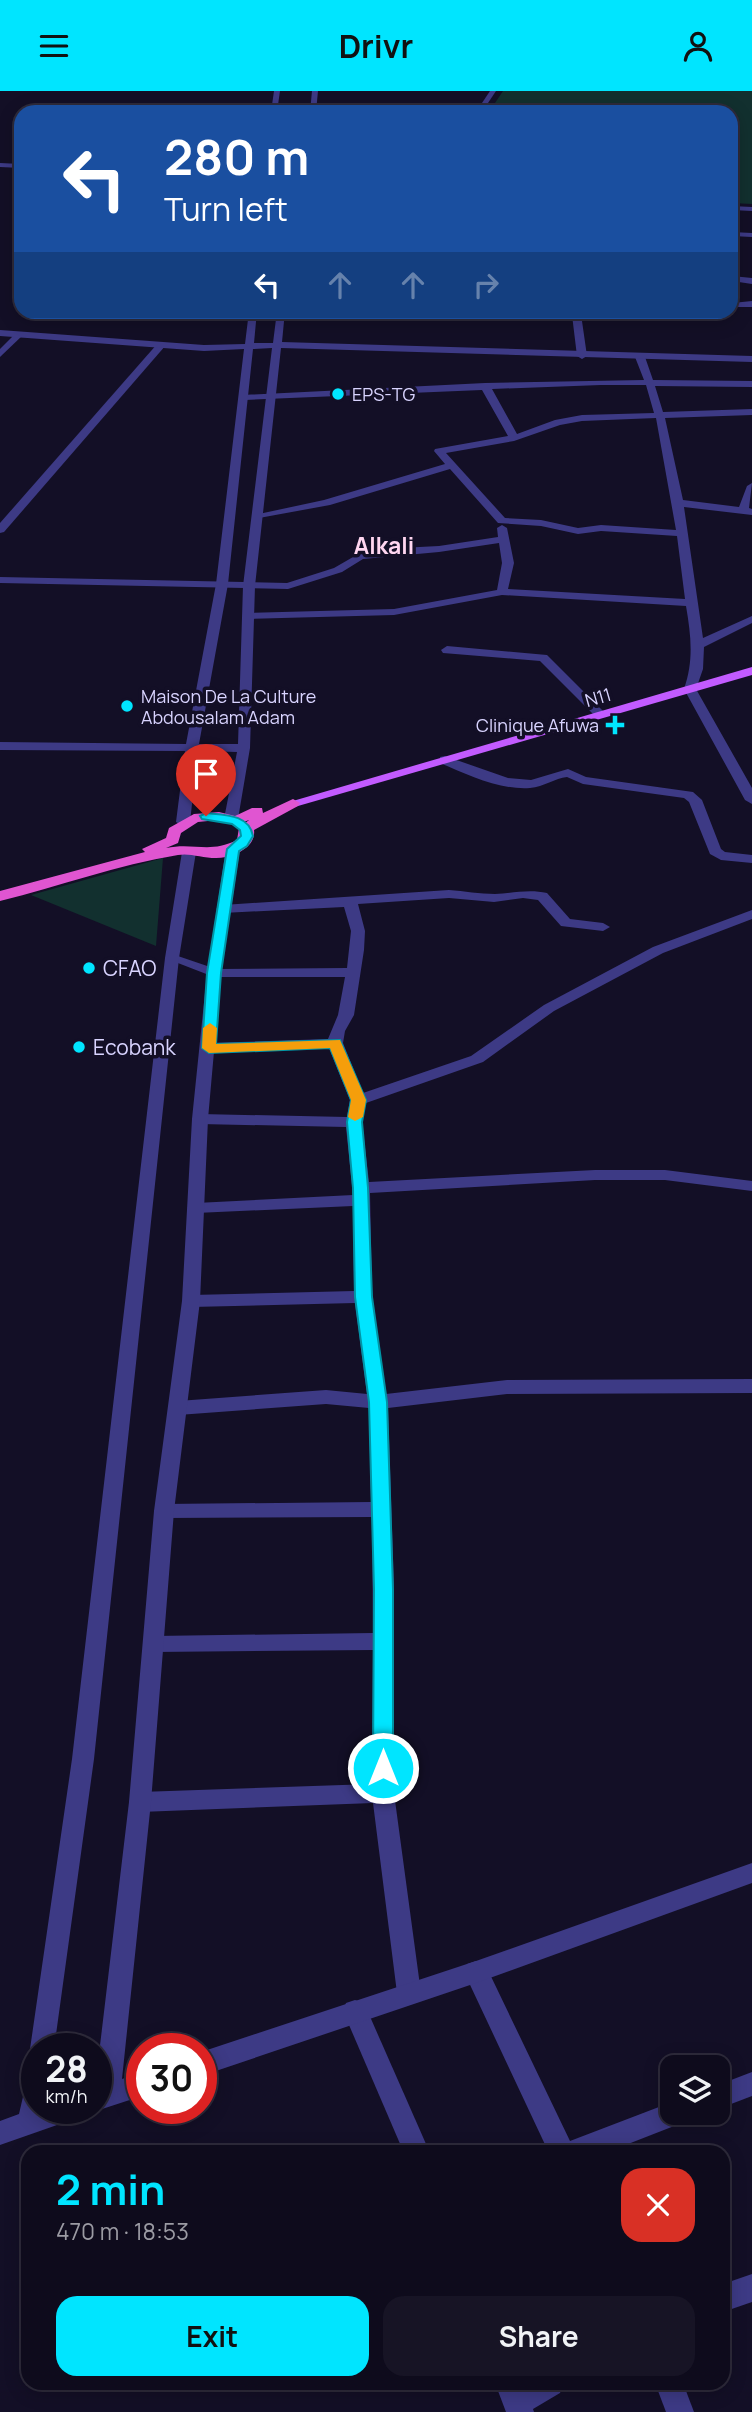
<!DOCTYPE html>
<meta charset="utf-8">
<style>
:root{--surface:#0e0b1c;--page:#171425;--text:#f1f3f6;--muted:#9b9ba3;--line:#2e2b3b;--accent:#00e5ff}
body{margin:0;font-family:Manrope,sans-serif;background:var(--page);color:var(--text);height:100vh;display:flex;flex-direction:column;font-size:26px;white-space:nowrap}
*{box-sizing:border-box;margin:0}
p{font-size:23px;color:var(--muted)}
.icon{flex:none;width:38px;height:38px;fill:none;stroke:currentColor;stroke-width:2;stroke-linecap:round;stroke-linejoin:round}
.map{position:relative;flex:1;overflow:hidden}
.drawer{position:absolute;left:21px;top:2054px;width:709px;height:245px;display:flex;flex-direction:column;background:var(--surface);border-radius:21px;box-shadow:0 4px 18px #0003,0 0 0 2px var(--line)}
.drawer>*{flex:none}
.top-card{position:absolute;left:14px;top:14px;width:724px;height:214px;border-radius:21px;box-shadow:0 4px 18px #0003,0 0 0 2px var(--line);background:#1a4fa0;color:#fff;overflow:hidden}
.tools{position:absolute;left:660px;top:1964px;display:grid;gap:14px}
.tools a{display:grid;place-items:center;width:70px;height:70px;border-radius:14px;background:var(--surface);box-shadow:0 4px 18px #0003,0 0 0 2px var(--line);font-size:35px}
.speed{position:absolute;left:21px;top:1942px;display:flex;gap:14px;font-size:35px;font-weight:700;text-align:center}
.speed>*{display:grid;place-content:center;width:91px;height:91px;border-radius:50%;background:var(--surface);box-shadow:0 4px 18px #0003,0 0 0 2px var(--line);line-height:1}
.speed small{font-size:18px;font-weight:400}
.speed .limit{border:10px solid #d22;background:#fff;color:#111}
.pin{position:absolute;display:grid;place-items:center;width:60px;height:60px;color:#fff;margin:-72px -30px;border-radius:50% 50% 50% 0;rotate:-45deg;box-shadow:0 0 7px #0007}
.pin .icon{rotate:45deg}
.me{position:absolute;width:77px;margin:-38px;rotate:0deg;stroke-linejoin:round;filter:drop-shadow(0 0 5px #0008)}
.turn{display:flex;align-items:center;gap:24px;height:147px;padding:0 35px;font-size:32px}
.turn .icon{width:91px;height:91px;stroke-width:2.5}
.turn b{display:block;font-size:49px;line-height:60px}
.lanes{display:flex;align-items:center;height:66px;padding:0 35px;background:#0003;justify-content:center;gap:35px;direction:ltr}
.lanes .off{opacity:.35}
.round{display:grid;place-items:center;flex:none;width:74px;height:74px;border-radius:21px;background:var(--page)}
.head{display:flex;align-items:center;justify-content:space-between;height:119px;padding:0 35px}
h1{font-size:42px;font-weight:700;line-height:52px;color:var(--accent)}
.button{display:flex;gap:14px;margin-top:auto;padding:14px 35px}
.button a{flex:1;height:80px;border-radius:21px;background:var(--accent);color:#111;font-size:28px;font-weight:700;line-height:80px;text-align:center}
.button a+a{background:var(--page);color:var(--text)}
header{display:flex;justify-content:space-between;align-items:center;height:91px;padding:0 35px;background:var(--accent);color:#111;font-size:32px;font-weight:700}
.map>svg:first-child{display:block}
.green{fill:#12302f}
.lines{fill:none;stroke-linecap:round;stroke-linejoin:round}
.minor{fill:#3d3a85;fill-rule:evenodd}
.tertiary{fill:#3d3a85;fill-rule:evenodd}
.primary{fill:#c25bff;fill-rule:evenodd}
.trunk{fill:#e055d1;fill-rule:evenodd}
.route{fill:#00e5ff;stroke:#0095a6;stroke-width:2}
.slow{fill:#f59e0b}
.poi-dot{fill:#00e5ff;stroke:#130f26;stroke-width:2.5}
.labels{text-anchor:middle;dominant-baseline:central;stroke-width:7;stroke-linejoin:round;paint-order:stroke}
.far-poi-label{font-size:18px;fill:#d9d4ff;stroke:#130f26;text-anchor:start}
.far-street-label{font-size:18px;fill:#d9d4ff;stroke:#130f26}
.poi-label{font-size:21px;fill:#d9d4ff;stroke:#130f26;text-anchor:start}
.far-district-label{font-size:23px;font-weight:bold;fill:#ffd6f0;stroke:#130f26}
</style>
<header><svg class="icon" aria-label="menu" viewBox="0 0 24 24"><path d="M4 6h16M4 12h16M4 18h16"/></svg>Drivr<svg class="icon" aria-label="person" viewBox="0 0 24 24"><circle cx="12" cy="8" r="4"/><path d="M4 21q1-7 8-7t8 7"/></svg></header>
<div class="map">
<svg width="752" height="2321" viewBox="0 0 752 2321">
<rect width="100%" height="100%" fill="#130f26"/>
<g class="green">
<path d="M 503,0 L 752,0 L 752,113 L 732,112 L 732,21 L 489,21 Z"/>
<path d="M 163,767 L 156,855 L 31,804 Z"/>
</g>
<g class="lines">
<g class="minor">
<path d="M 490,0 L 496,0 L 482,21 L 476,21 Z"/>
<path d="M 0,72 L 21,73 L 21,77 L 0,76 Z"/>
<path d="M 732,115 L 752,116 L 752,120 L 732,119 Z"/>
<path d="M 732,141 L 752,142 L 752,146 L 732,145 Z"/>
<path d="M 732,185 L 752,187 L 752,193 L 732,190 Z"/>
<path d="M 752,210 L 752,216 L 732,216 L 732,212 Z"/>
<path d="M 372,220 L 603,220 L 581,223 L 587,265 L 582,268 L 577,265 L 572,224 L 478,228 L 253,224 L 249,221 Z"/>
<path d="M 16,242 L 23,244 L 0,266 L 0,258 Z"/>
<path d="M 158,252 L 166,254 L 4,441 L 0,442 L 0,432 Z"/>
<path d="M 640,263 L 645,266 L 653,289 L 752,290 L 752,296 L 655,295 L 663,321 L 752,318 L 752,324 L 665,327 L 683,409 L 739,416 L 747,395 L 752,392 L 749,417 L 752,418 L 752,424 L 684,416 L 703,547 L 752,525 L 752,532 L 704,556 L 703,578 L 696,598 L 752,697 L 752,713 L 745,709 L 684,598 C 694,569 691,545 686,515 L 502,504 L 394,524 L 248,528 L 242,525 L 248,522 L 394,518 L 497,499 L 502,472 L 499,452 L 439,461 L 363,468 L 342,481 L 288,498 L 0,492 L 0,486 L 287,492 L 334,477 L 360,462 L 380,458 L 439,455 L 498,446 L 497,437 L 502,434 L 507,437 L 514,472 L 508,498 L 685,508 L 677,445 L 601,440 L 578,443 L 541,435 L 498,432 L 450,378 L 330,414 L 259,427 L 254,424 L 324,409 L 445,373 L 434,360 L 435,358 L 508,345 L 482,299 L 245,309 L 242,308 L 242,304 L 485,292 L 644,289 L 635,266 ZM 601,294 L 646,294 L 654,322 L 582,324 L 555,329 L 517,343 L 492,298 ZM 656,327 L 676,439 L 601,434 L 578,437 L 541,429 L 505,427 L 446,362 L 514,350 L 560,334 L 582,330 Z"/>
<path d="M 447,555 L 547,564 L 606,623 L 596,626 L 540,570 L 443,562 L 441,559 Z"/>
<path d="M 445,665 L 508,687 L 531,689 L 568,678 L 586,686 L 693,701 L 702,709 L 721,758 L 725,761 L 752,764 L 752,772 L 721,769 L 710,763 L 689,711 L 684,707 L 583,693 L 567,686 C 555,687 544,696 530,697 C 499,699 468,684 440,672 L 440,666 Z"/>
<path d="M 449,799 C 464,800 480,803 495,803 C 514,802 529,798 547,802 L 570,828 L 603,832 L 610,836 L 603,840 L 561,835 L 538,809 L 523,807 L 494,811 L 449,807 L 358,813 L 365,840 L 364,859 L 354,924 L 345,940 L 343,952 L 363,1002 L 471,965 L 544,914 L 653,856 L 752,819 L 752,828 L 663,862 L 554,920 L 483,971 L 366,1012 L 362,1031 L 369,1091 L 595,1079 L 665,1079 L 752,1090 L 752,1100 L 665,1089 L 595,1089 L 370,1102 L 372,1206 L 386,1303 L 507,1289 L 752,1288 L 752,1302 L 507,1303 L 388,1317 L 394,1498 L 394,1702 L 421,1902 L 418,1910 L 409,1913 L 400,1910 L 397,1902 L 373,1712 L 140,1721 L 132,1718 L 129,1711 L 132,1704 L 140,1701 L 372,1693 L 373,1559 L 154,1561 L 147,1559 L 143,1553 L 147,1547 L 154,1545 L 373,1542 L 372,1426 L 164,1427 L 157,1425 L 154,1420 L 157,1415 L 164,1413 L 371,1411 L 369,1317 L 326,1313 L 178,1324 L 171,1322 L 169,1317 L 171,1312 L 178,1310 L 326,1299 L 367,1303 L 355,1212 L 191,1216 L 182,1210 L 191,1204 L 354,1200 L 353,1115 L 196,1122 L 187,1117 L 196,1112 L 353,1104 L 346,1036 L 200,1033 L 192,1028 L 200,1023 L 347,1026 L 350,1009 L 329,957 L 209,962 L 201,957 L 209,952 L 328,948 L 338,924 L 345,886 L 214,886 L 165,867 L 172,863 L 216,878 L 347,877 L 351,840 L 344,816 L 223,822 L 216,818 L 223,814 Z"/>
<path d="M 476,1870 L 485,1873 L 570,2050 L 672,2011 L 672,2021 L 691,2021 L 687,2030 L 605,2062 L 549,2062 L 464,1881 L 467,1873 Z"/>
<path d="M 355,1909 L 364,1912 L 430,2062 L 404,2062 L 343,1920 L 346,1912 Z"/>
<path d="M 752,1981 L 752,2005 L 718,2018 L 718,1994 Z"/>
<path d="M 752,2183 L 752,2211 L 723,2221 L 723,2193 Z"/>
<path d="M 495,2292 L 564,2292 L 560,2302 L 533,2318 L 534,2321 L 506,2321 Z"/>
<path d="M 655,2292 L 683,2292 L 694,2321 L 666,2321 Z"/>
</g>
<g class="tertiary">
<path d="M 274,0 L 280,0 L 277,21 L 271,21 Z"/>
<path d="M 312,0 L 318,0 L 316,21 L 310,21 Z"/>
<path d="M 249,220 L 257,220 L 254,252 L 273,252 L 277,220 L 285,220 L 282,251 L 752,265 L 752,271 L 281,257 L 255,495 L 250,657 L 238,728 L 231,732 L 224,728 L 237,661 L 198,660 L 190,731 L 183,735 L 176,731 L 185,660 L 0,659 L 0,651 L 186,653 L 216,493 L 244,258 L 204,260 L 0,245 L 0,239 L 204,254 L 245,253 ZM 272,257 L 243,495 L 238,653 L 199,653 L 228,493 L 253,258 Z"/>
<path d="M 233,754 L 240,758 L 221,882 L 208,1028 L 200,1210 L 174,1420 L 151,1711 L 122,1988 L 142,1981 L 142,2005 L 99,2019 L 96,2018 L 96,1988 L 129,1711 L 154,1420 L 182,1210 L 192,1028 L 207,882 L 226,758 Z"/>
<path d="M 189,757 L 196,761 L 179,867 L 94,1668 L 54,1958 L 37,1958 L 37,1968 L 30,1958 L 72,1668 L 165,867 L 182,761 Z"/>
<path d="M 752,1772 L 752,1792 L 476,1892 L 201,1985 L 201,1961 L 476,1870 Z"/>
<path d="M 37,1980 L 37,2018 L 81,2018 L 77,2027 L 0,2054 L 0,2030 L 19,2023 L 28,1984 Z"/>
</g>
<path class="primary" d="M 752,576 L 752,584 L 298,715 L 293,716 L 286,712 Z"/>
<path class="trunk" d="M 293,708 L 300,712 L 298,715 L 254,739 C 256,754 239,763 226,766 C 208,770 192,761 178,764 C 117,774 60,795 0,810 L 0,800 L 145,761 L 142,758 L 166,747 L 169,737 L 194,723 L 219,721 L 235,725 L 252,717 L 262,717 L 263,722 ZM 218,729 L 236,734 L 249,729 L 239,737 L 237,749 C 209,763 194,751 166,757 L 178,752 L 181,742 L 198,731 Z"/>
</g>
<path class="route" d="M 206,722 C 224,724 249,723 253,745 L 247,755 L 239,760 L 221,882 L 216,953 L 340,949 L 366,1009 L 362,1031 L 368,1097 L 372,1206 L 387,1311 L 393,1498 L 393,1677 L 390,1683 L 383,1685 L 376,1683 L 373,1677 L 374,1498 L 369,1311 L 355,1206 L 353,1097 L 347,1031 L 351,1009 L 330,957 L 209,962 L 202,957 L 207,882 L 227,758 L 241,745 L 240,739 L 232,733 L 202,728 L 200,725 Z"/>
<path class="slow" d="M 210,932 L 217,937 L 216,953 L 340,949 L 366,1009 L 363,1026 L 355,1030 L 348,1026 L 351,1009 L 330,957 L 209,962 L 202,957 L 203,937 Z"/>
<g class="poi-dot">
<circle cx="338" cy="303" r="7"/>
<circle cx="127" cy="615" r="7"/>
<path d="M611.5 623.5h7v7h7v7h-7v7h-7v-7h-7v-7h7z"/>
<circle cx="89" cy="877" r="7"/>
<circle cx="79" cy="956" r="7"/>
</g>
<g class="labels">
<g class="far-poi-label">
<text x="352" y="303">EPS-TG</text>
<text x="141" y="605">Maison De La Culture<tspan x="141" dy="21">Abdousalam Adam</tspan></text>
<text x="599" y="634" text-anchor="end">Clinique Afuwa</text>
</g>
<g class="far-street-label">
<text transform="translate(598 606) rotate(-16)">N11</text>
</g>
<g class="poi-label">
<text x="103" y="877">CFAO</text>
<text x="93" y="956">Ecobank</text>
</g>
<g class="far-district-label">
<text x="384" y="454">Alkali</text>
</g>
</g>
</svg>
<div class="tools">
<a><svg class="icon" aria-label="layers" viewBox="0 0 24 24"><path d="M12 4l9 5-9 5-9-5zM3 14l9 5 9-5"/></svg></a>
</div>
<div class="speed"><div>28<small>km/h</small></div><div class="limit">30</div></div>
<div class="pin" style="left:206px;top:725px;background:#d93025"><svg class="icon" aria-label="arrive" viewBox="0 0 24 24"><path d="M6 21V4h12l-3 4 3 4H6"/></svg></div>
<svg class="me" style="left:383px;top:1677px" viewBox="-20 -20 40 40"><circle r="17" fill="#00e5ff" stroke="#fff" stroke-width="3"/><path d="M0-11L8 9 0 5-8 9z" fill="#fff"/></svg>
<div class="top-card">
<div class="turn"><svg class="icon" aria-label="left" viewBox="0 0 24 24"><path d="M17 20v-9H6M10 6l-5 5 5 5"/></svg><div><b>280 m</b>Turn left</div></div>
<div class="lanes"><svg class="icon" aria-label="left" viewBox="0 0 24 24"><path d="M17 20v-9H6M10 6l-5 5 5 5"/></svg><svg class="icon off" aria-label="ahead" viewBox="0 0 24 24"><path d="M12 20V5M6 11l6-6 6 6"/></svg><svg class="icon off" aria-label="ahead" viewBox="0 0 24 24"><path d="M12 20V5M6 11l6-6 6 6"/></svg><svg class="icon off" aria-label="right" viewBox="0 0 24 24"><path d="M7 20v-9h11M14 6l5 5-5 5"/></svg></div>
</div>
<section class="drawer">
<div class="head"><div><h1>2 min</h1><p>470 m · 18:53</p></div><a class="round" style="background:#d93025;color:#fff"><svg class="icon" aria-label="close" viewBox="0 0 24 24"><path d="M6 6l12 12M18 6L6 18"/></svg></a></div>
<div class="button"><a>Exit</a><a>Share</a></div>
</section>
</div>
